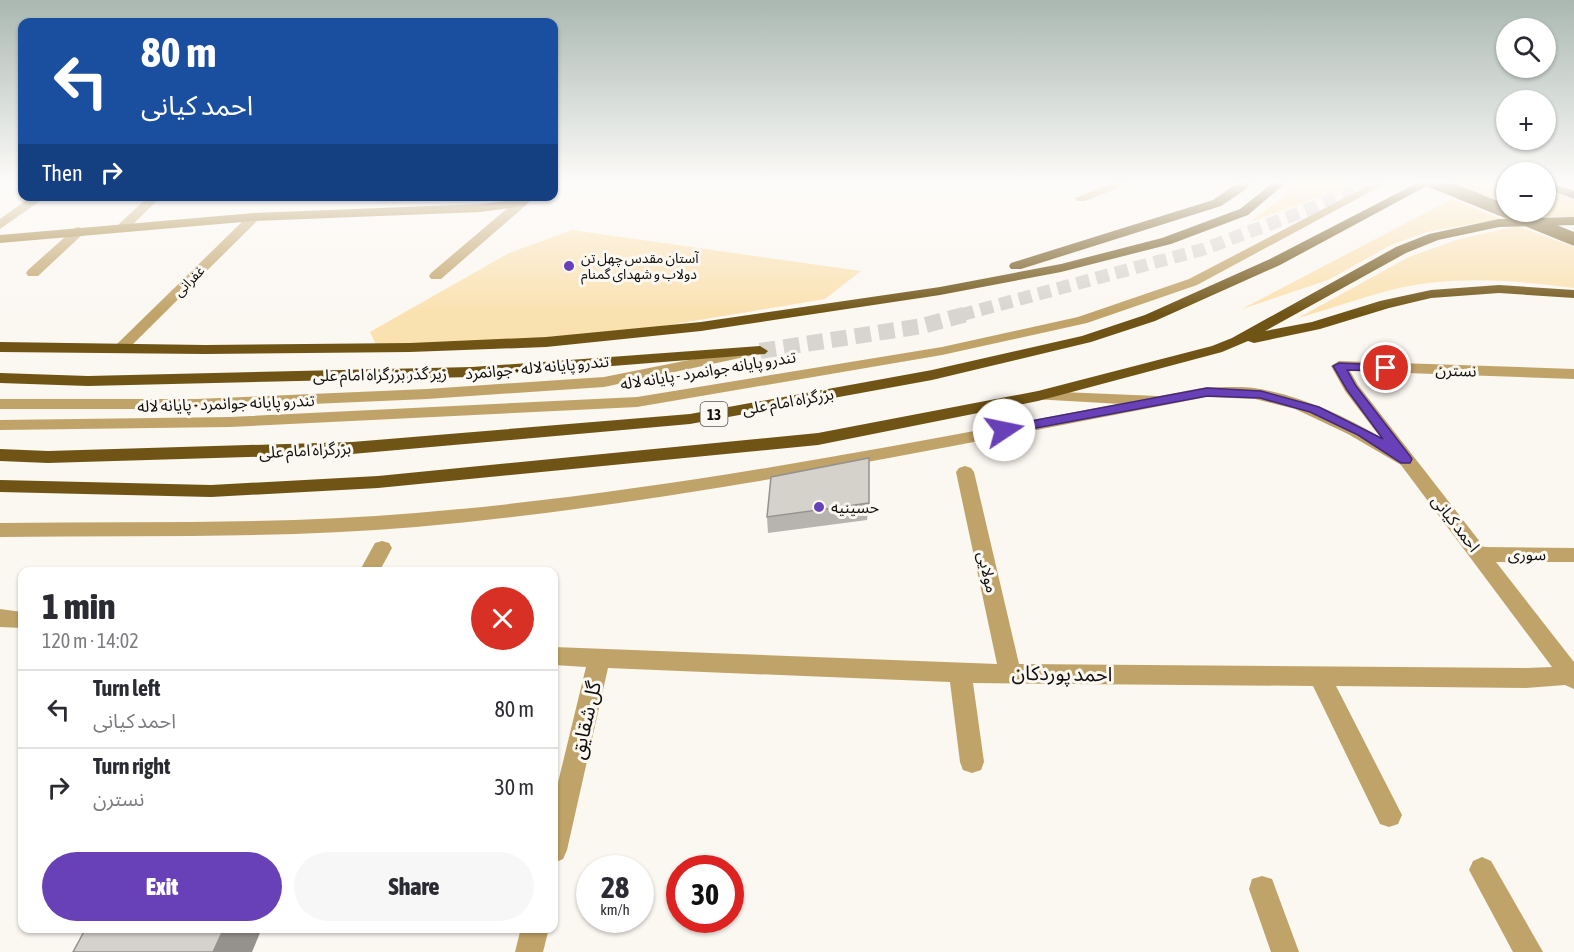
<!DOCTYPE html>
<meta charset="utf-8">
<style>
:root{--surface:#fff;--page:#f7f7f7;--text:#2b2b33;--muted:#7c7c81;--line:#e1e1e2;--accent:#6840b8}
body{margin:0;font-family:"Asap Condensed","Noto Sans Arabic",sans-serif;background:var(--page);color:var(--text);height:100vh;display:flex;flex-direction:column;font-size:22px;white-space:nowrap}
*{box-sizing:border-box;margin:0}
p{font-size:20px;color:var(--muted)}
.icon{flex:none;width:33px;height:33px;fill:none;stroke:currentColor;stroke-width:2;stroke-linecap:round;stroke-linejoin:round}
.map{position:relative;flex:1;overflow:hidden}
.sheet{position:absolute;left:18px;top:567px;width:540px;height:366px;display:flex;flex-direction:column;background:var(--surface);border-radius:12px;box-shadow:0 2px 4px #0004}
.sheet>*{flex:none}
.hud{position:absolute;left:18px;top:18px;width:540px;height:183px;border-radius:12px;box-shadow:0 2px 4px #0004;background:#1a4fa0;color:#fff;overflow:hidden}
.controls{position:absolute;left:1496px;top:18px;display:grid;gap:12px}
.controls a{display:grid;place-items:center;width:60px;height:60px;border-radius:50%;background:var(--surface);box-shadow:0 2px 4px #0004;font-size:30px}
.speed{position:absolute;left:576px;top:855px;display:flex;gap:12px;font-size:30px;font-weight:700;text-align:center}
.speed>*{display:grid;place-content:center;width:78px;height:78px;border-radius:50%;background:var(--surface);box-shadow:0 2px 4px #0004;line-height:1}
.speed small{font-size:15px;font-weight:400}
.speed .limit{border:9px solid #d22;background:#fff;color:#111}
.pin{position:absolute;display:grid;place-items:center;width:51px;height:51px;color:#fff;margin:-26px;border:3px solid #fff;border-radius:50%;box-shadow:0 2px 6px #0007}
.me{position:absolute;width:66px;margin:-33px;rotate:79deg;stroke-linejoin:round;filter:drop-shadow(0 0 4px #0008)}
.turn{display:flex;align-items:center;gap:21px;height:126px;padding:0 24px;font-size:27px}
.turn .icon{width:78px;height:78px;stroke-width:2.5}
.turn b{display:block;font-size:42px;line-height:51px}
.then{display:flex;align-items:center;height:57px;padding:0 24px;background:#0003;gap:12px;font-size:22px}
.round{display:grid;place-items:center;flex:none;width:63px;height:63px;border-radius:32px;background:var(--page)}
.overview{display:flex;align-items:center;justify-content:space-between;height:102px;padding:0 24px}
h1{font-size:36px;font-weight:800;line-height:45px}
.button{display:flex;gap:12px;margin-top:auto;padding:12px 24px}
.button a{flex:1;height:69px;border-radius:36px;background:var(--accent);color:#fff;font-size:24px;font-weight:800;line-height:69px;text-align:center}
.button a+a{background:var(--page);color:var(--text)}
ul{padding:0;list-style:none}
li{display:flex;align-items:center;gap:18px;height:78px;padding:0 24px;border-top:2px solid var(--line)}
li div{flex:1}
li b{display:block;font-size:22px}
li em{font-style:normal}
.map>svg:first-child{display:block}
.green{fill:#fae1b0}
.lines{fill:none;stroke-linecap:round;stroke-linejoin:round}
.trunk-tunnel-far1{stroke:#d8d4cf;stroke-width:13;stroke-dasharray:13 7;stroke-linecap:butt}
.trunk-tunnel{stroke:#d8d4cf;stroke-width:16;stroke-dasharray:16 8;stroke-linecap:butt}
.service{fill:#c0a368;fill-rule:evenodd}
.minor{fill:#c0a368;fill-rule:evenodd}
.secondary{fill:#9c7a2e;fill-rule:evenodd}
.trunk{fill:#6f5415;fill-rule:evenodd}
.trunk-bridge{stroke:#6f5415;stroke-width:13}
.wall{fill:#b7b4af}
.shaded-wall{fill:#95928e}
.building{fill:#d5d1cb;stroke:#95928e;stroke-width:1.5}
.route{fill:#6840b8;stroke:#442a78;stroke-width:1.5}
.poi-dot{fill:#6840b8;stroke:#fbf7f1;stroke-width:2}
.labels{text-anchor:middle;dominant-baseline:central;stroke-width:6;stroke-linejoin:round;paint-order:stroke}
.far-poi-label{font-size:14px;fill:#100f0d;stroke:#fbf7f1;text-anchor:start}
.far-street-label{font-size:14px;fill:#100f0d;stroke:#fbf7f1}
.shield{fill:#fbf7f1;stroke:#565551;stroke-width:1.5}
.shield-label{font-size:15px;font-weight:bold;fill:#100f0d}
.street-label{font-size:16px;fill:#100f0d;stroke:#fbf7f1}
.poi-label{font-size:16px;fill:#100f0d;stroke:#fbf7f1;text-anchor:start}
.near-street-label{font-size:20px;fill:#100f0d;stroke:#fbf7f1}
</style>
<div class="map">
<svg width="1574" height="952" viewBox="0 0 1574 952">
<rect width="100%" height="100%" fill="#fbf7f1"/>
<g class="green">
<path d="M 1293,181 L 1363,181 L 1250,222 L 1286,195 Z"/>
<path d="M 1458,181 L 1506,181 L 1506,207 L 1451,185 Z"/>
<path d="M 1545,189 L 1574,200 L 1574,217 L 1529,216 L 1517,212 L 1545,212 Z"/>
<path d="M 1452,199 L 1501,219 L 1427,232 L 1391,245 L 1328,280 L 1242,309 Z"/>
<path d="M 1517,226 L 1574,247 L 1574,288 C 1515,280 1450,275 1391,290 C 1360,298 1329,309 1298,318 L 1409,257 L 1456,240 Z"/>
<path d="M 572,230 L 861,271 L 825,299 L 645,329 L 379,351 L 370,332 L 509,253 Z"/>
</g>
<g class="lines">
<path class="trunk-tunnel-far1" d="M 961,315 L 1204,249 L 1357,191 L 1377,181"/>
<path class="trunk-tunnel" d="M 760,351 L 922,326 L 967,314"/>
<g class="service">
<path d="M 1377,181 L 1390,181 L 1197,285 L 1087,323 L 942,355 L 637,407 L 230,427 L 0,430 L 0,420 L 230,417 L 637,397 L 942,347 L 1078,317 L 1189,279 Z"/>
<path d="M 749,348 L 754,349 L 756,352 L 754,355 L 604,387 L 427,399 L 196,409 L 0,409 L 0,399 L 196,399 L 427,389 L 604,377 Z"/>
<path d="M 1038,391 L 1157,396 L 1165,401 L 1157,406 L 1033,399 L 1031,396 L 1033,393 Z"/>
</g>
<g class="minor">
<path d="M 1118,181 L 1135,181 L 1085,201 L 1077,201 L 1075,198 Z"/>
<path d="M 32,196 L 47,196 L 0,229 L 0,219 Z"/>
<path d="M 149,196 L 162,196 L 127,230 L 119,230 L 117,227 L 119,224 Z"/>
<path d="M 521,199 L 525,200 L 525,206 L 441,279 L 431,279 L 429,276 L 431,273 L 517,200 Z"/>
<path d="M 254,213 L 258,214 L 260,217 L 258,220 L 129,348 L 119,348 L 116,345 L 119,342 L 250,214 Z"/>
<path d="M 79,227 L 85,231 L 83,234 L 38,276 L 28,276 L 26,273 L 28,270 L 75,228 Z"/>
<path d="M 1339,361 L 1574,369 L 1574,379 L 1350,371 L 1358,385 L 1484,547 L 1574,548 L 1574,562 L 1496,562 L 1574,662 L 1574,689 L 1565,685 L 1526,688 L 1336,686 L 1402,815 L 1398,824 L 1389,827 L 1380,824 L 1313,686 L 973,683 L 984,762 L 981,770 L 972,773 L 963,770 L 960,762 L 950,682 L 608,668 L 567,850 L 563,859 L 554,863 L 554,799 L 586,667 L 554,665 L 554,647 L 997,664 L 956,472 L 959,468 L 965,466 L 971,468 L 974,472 L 1019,664 L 1526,668 L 1552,667 L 1401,465 L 1348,434 L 1295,409 L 1255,399 L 1207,397 C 945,447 682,503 416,527 C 278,539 138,535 0,537 L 0,523 C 138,521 278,525 416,513 C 682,491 945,436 1207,387 C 1223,388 1238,386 1254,388 C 1298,395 1341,414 1380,437 L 1345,391 L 1331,366 Z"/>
<path d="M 382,541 L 389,543 L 392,548 L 379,572 L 359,572 L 375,543 Z"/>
<path d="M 0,609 L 22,612 L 22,628 L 0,627 Z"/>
<path d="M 1482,857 L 1491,861 L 1543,952 L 1513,952 L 1469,870 L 1473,861 Z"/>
<path d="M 1262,876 L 1272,879 L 1299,952 L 1271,952 L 1249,889 L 1252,879 Z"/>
<path d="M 521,928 L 549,928 L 543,952 L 515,952 Z"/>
</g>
<path class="secondary" d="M 521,196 L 535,196 L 525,206 L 480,212 L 254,221 L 0,243 L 0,235 L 254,213 L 480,204 L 517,200 Z"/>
<g class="trunk">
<path d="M 1240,181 L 1252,181 L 1246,189 L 1221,206 L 1021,269 L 1011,269 L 1009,266 L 1011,263 L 1213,200 Z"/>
<path d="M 1275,181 L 1288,181 L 1248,215 L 1171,244 L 1061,272 L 940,295 L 701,331 L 546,347 L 410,352 L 205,354 L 0,352 L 0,342 L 205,345 L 410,343 L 546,337 L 701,322 L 940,287 L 1061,264 L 1162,238 L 1240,209 Z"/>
<path d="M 1421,181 L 1436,181 L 1280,265 L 1155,321 L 1091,342 L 932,380 L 690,424 L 352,454 L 48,463 L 0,461 L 0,449 L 48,451 L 352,442 L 690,414 L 932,370 L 1082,336 L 1145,315 L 1270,259 Z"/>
<path d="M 1545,181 L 1574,191 L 1574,199 L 1545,188 Z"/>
<path d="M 1574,217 L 1574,225 L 1499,227 L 1438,240 L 1406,253 L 1265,331 L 1312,322 L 1380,301 L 1431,290 L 1499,285 L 1574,290 L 1574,298 L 1499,293 L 1431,298 L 1389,308 L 1320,329 L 1254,343 L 1248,341 L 1222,352 L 1038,401 L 818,445 L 378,488 L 211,497 L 0,492 L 0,480 L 211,485 L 378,476 L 818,433 L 1038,391 L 1212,346 L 1232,338 L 1396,247 L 1429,234 L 1499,219 Z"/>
<path d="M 760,346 L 768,351 L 765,354 L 472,377 L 88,386 L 0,383 L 0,373 L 88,376 L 472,367 Z"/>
</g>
<path class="trunk-bridge" d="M 1431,181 L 1574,239"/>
</g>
<path class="wall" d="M 869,503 L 867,520 L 768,533 L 767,517 Z"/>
<path class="shaded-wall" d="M 224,928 L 262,928 L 252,952 L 213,952 Z"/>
<g class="building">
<path d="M 869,458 L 869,503 L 767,517 L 771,477 Z"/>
<path d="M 86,928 L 224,928 L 213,952 L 73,952 Z"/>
</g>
<linearGradient id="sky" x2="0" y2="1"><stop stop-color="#aab8b1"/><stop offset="0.58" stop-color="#fdfbf9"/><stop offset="1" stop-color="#fdfbf9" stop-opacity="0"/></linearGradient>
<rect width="1574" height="314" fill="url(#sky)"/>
<path class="route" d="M 1339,363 L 1390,365 L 1392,368 L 1386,371 L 1347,370 L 1356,386 L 1410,456 L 1412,459 L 1410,463 L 1401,463 L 1358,435 L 1310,412 L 1260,398 L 1207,396 L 1004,434 L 997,430 L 1004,426 L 1207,388 L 1261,391 L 1319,407 L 1383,439 L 1347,390 L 1333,366 Z"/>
<g class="poi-dot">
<circle cx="569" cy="266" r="6"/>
<circle cx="819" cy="507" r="6"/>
</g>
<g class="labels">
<g class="far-poi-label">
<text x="581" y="258">آستان مقدس چهل تن<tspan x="581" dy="16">دولاب و شهدای گمنام</tspan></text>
</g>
<g class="far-street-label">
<text transform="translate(189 281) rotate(-45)">غفرانی</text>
</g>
<rect class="shield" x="700.5" y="402" width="27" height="24" rx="4.5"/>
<g class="shield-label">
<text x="714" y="414">13</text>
</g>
<g class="street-label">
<text transform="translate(537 367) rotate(-5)">تندرو پایانه لاله - جوانمرد</text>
<text transform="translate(708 370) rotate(-9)">تندرو پایانه جوانمرد - پایانه لاله</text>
<text transform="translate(1456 370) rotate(2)">نسترن</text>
<text transform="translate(380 374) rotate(-1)">زیر گذر بزرگراه امام علی</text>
<text transform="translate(788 401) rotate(-10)">بزرگراه امام علی</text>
<text transform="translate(226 403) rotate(-2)">تندرو پایانه جوانمرد - پایانه لاله</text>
<text transform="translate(305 450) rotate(-3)">بزرگراه امام علی</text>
<text transform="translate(1456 523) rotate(52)">احمد کیانی</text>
<text transform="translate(1527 554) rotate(1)">سوری</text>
<text transform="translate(988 572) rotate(77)">مولایی</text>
</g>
<g class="poi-label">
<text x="831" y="507">حسینیه</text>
</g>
<g class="near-street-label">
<text transform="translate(1062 673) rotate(1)">احمد پوردکان</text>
<text transform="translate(585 720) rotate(-77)">گل شقایق</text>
</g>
</g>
</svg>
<div class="controls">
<a><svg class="icon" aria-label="search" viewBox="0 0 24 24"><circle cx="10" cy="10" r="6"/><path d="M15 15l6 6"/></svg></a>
<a>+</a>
<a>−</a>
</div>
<div class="speed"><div>28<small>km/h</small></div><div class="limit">30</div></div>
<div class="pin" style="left:1386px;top:368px;background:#d93025"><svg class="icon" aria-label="arrive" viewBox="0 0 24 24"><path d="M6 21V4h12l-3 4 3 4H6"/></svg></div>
<svg class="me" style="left:1004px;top:430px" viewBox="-20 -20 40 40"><circle r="19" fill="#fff"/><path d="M0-13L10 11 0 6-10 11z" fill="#6840b8"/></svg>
<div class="hud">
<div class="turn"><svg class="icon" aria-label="left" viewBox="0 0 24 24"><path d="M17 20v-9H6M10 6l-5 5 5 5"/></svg><div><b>80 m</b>احمد کیانی</div></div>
<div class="then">Then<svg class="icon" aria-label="right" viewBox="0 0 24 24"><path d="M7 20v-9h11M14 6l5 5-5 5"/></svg></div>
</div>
<section class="sheet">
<div class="overview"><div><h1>1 min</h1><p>120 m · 14:02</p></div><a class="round" style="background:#d93025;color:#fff"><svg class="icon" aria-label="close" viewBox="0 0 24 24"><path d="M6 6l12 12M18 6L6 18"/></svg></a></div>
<ul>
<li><svg class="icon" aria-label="left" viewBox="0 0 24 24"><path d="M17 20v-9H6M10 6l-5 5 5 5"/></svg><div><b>Turn left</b><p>احمد کیانی</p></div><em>80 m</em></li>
<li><svg class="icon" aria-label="right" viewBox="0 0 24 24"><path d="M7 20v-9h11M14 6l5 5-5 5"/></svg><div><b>Turn right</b><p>نسترن</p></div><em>30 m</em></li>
</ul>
<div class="button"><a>Exit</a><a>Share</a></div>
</section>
</div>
